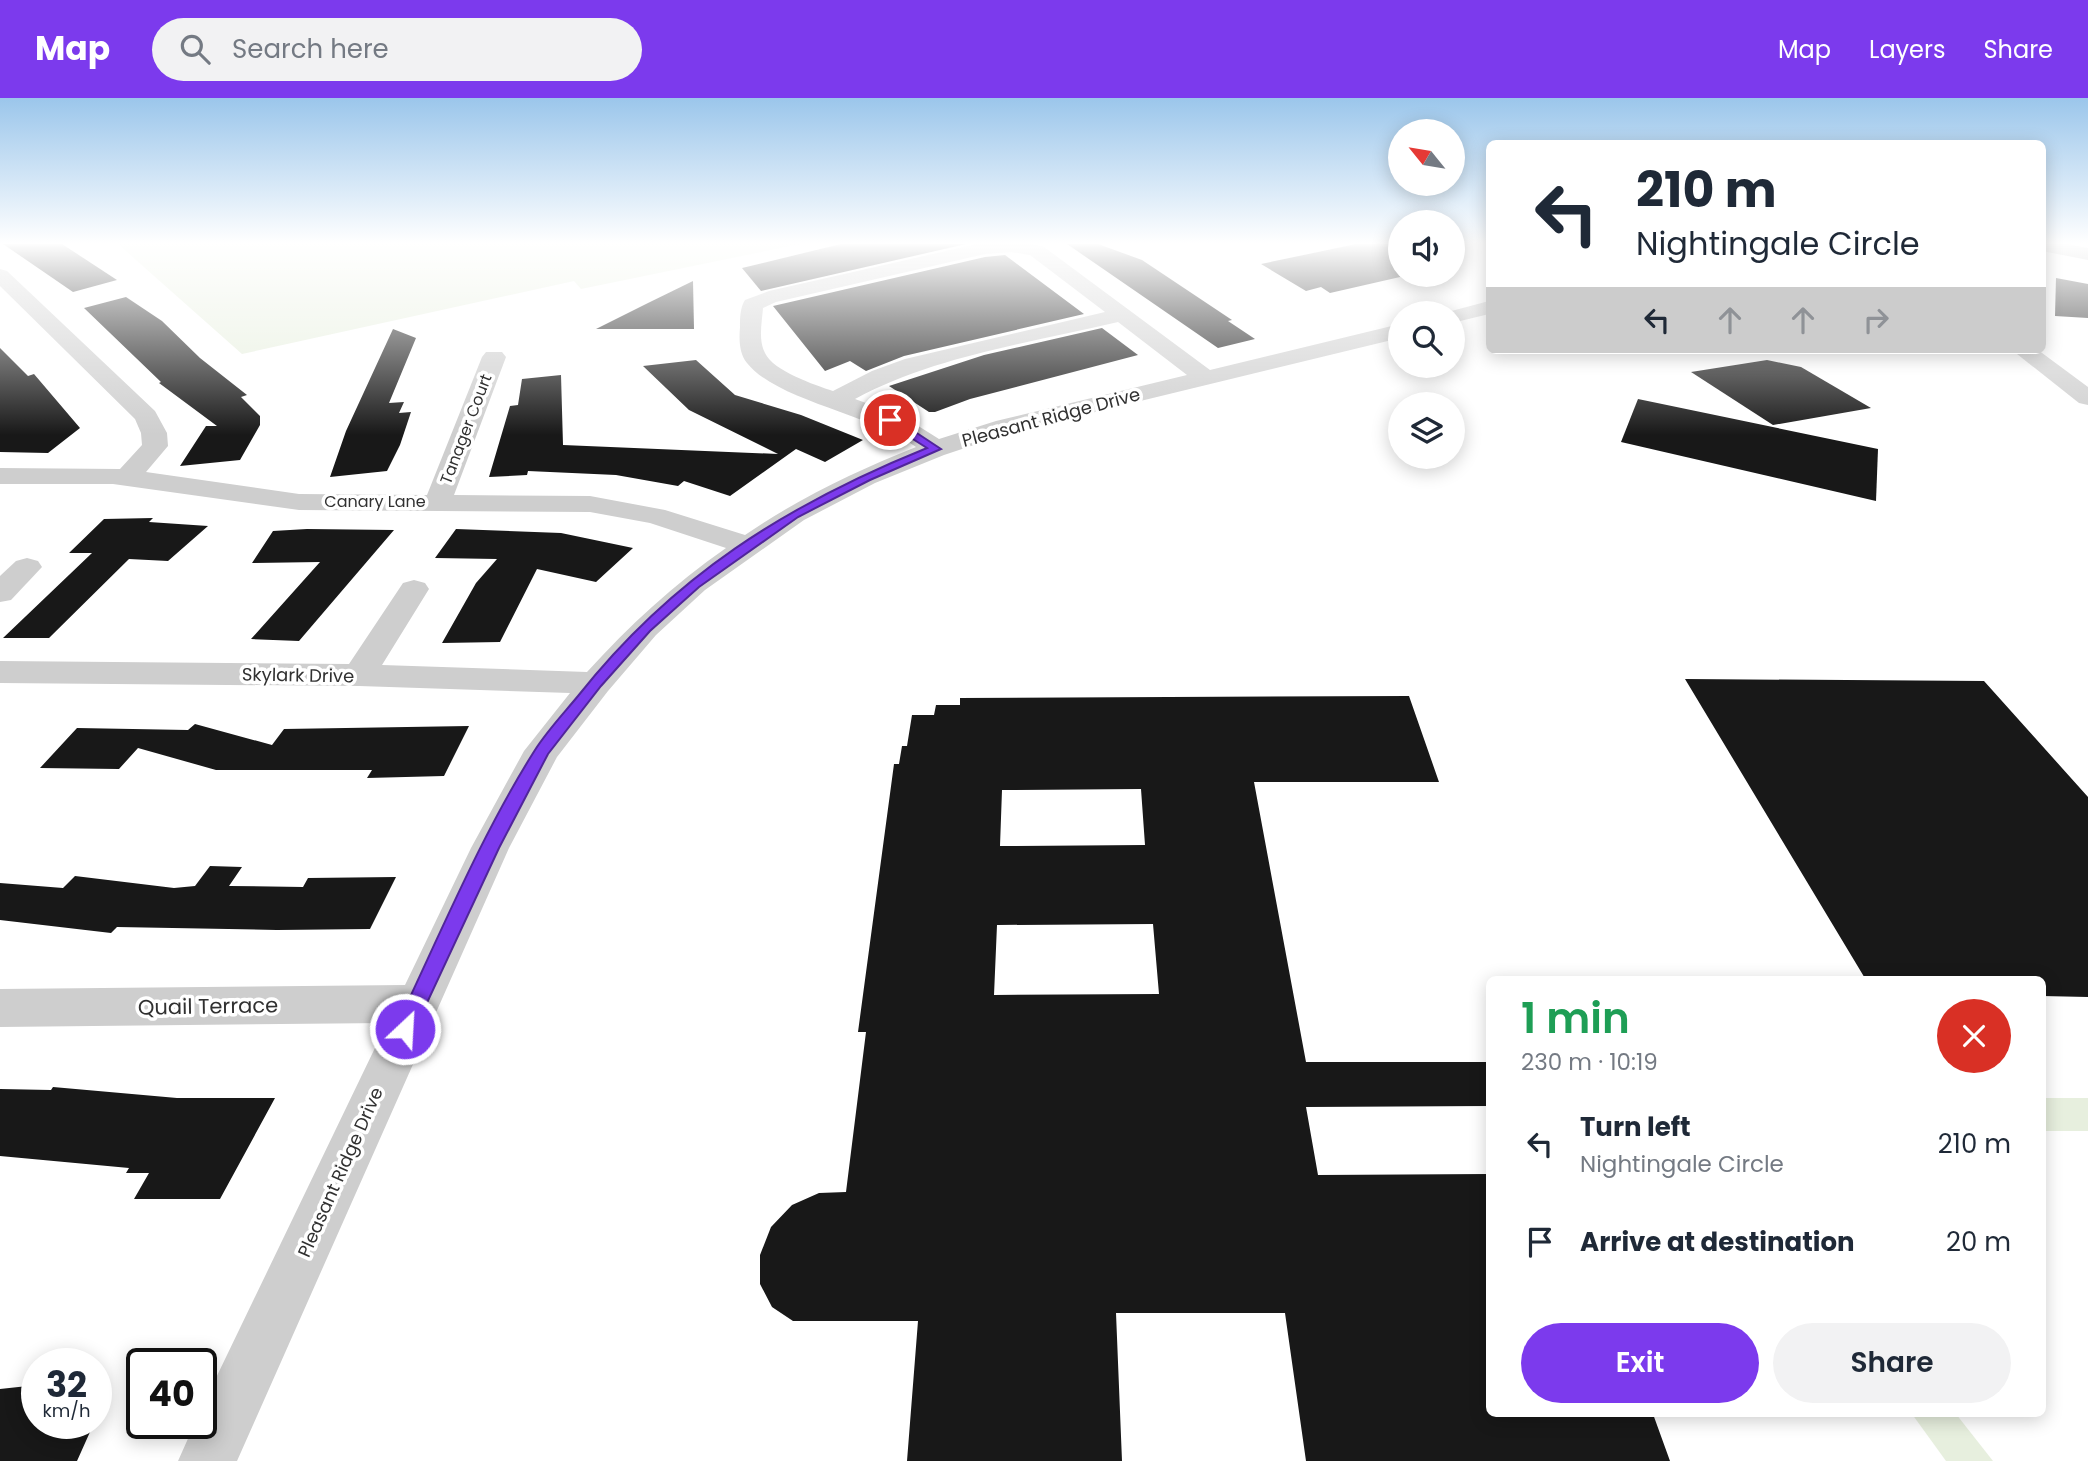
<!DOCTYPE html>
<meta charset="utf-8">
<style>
:root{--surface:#fff;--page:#f2f2f3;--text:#1f2937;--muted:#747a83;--accent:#7c3aed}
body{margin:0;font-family:Poppins,sans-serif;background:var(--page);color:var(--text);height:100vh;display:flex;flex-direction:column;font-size:26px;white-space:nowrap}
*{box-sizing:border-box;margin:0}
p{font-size:23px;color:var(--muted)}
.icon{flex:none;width:38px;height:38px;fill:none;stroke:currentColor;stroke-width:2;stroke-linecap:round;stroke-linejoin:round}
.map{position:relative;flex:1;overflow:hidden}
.drawer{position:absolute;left:1486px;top:878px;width:560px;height:441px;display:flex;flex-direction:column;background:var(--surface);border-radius:10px;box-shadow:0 4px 18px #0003}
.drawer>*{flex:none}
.hud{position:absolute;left:1486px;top:42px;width:560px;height:214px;border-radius:10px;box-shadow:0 4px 18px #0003;background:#fff;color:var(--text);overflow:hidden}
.needle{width:46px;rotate:300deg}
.tools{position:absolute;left:1388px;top:21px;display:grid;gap:14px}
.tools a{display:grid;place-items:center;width:77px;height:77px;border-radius:50%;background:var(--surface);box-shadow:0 4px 18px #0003;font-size:35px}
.speed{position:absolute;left:21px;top:1250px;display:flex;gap:14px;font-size:35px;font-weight:700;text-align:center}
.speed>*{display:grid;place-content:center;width:91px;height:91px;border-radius:50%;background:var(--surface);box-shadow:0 4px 18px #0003;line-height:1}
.speed small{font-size:18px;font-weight:400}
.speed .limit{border:4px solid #111;border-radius:10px;background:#fff;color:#111}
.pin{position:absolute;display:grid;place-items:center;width:60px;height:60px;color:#fff;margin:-30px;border:4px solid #fff;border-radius:50%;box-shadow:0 2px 7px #0007}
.me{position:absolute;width:77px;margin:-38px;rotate:25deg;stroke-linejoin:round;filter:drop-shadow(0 0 5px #0008)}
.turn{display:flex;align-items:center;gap:24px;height:147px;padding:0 35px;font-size:32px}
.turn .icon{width:91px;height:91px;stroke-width:2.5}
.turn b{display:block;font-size:49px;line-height:60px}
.lanes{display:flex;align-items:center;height:66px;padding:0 35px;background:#0003;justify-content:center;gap:35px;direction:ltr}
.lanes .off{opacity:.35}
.round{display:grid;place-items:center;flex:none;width:74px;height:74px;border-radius:37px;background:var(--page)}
.headline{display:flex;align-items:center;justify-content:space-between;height:119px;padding:0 35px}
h1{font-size:42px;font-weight:600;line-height:52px;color:#1e9e55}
.primary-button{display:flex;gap:14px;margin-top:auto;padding:14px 35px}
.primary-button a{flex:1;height:80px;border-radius:42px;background:var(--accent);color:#fff;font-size:28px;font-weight:600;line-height:80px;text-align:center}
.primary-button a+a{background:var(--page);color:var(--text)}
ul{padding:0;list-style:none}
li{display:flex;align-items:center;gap:21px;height:98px;padding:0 35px}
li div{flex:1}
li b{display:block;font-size:26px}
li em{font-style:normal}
header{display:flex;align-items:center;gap:42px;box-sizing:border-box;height:98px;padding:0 35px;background:var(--accent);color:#fff}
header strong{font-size:33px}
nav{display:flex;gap:38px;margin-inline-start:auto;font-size:24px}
.search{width:490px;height:63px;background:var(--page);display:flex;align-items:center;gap:18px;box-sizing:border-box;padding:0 24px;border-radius:38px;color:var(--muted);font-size:26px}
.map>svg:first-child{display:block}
.green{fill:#e7efde}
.building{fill:#181818;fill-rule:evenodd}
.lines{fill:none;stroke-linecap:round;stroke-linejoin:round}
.minor{fill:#cecece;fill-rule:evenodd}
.major{fill:#a9a9a9;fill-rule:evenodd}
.route{fill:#7c3aed;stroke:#51269a;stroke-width:2}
.labels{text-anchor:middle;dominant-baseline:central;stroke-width:7;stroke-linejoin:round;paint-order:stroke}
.far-street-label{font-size:16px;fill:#313131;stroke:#fff}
.street-label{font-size:18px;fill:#313131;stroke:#fff}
.near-street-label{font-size:21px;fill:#313131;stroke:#fff}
</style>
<header>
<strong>Map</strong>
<div class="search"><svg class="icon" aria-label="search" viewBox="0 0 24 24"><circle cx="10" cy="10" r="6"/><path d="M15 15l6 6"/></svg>Search here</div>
<nav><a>Map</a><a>Layers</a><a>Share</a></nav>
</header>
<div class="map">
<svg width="2088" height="1363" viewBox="0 0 2088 1363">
<rect width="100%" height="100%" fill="#fff"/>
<g class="green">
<path d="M 118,146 L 800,146 L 581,191 L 574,183 L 242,256 Z"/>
<rect x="2042" y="1000" width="46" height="33"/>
<path d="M 1912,1316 L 1956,1316 L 1993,1363 L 1946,1363 Z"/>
</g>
<g class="building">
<path d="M 3,146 L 62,146 L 117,182 L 73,194 Z"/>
<path d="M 841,146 L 966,146 L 761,193 L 742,170 Z"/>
<path d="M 1067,146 L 1098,146 L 1142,162 L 1232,222 L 1228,223 L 1255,241 L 1218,250 Z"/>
<path d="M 1356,146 L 1400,146 L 1400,179 L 1330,195 L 1321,189 L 1306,193 L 1261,166 Z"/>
<path d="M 1005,157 L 1084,216 L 904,258 L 866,273 L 850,263 L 825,273 L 773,208 L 985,159 Z"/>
<path d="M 2056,180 L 2088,186 L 2088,220 L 2055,218 Z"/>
<path d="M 693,183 L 694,231 L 596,231 L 648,205 Z"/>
<path d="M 126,199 L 162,223 L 200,260 L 247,297 L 241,299 L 260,318 L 260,327 L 240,362 L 180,368 L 206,328 L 217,328 L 159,285 L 161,284 L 84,210 Z"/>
<path d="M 1102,230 L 1138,257 L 970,301 L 935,314 L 929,314 L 889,288 L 984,257 Z"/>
<path d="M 393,231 L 416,240 L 389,305 L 404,304 L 399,315 L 411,314 L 400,347 L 387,373 L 330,379 L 346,333 Z"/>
<path d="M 0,250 L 28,278 L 34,276 L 80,330 L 48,355 L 0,354 Z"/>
<path d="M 696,262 L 735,297 L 801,317 L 863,342 L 825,364 L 796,351 L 730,398 L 684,383 L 678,388 L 616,377 L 528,373 L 527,377 L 489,379 L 510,308 L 518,307 L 522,281 L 561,277 L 563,347 L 778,356 L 689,312 L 643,268 Z"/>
<path d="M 1767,262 L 1801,269 L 1871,310 L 1773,327 L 1691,274 Z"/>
<path d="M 1638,301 L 1878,351 L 1876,403 L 1621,344 Z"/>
<path d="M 153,420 L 149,424 L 208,428 L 168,463 L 129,461 L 49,540 L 3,540 L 92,455 L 69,455 L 104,421 Z"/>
<path d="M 307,431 L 394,432 L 299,543 L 251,541 L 320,464 L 252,465 L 273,433 Z"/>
<path d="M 456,431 L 561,435 L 633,450 L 596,484 L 537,471 L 500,544 L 442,545 L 476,485 L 497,461 L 435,460 Z"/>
<path d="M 1685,581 L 1984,583 L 2088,699 L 2088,899 L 2042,898 L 2042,882 L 1866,882 Z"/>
<path d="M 1409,598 L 1439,684 L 1254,684 L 1306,964 L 1489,964 L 1489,1008 L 1306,1009 L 1318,1077 L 1489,1076 L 1489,1316 L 1653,1316 L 1670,1363 L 1306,1363 L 1285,1215 L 1116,1215 L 1122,1363 L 907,1363 L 918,1223 L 793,1223 L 772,1209 L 760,1186 L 760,1157 L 771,1129 L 792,1107 L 819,1095 L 846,1094 L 866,934 L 858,934 L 894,666 L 899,666 L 902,648 L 907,648 L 912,617 L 934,617 L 936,607 L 960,607 L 960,600 ZM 1141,691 L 1145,747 L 1000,748 L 1002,692 ZM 1153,826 L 1159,896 L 994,897 L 997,827 Z"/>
<path d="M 195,626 L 272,647 L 284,631 L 469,628 L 444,678 L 367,680 L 372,672 L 216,672 L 138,650 L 119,671 L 40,670 L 77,630 L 188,632 Z"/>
<path d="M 210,768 L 242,769 L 229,788 L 303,789 L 308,780 L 396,779 L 370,831 L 277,832 L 117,829 L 111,835 L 0,822 L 0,785 L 63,790 L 75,778 L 174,790 L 195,788 Z"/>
<path d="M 53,989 L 177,1000 L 275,1000 L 220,1101 L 134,1101 L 149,1075 L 126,1075 L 129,1070 L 0,1058 L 0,991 L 51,992 Z"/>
<path d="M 37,1287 L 37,1325 L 94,1325 L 77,1363 L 0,1363 L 0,1291 Z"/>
</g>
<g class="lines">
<g class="minor">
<path d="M 977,146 L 1032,146 L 1044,149 L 1210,272 L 1400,226 L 1400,240 L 1013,334 L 944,357 L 875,385 L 804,422 L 705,492 L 656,537 L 608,593 L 557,659 L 509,750 L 237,1363 L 178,1363 L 195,1325 L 201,1325 L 201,1311 L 387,925 L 0,929 L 0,891 L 405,887 L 471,750 L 524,653 L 570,595 L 359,588 L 0,585 L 0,563 L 349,566 L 403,485 L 414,482 L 425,485 L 429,491 L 382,567 L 587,574 C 630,527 674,486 726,450 L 650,425 L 590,414 L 299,412 L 113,386 L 0,386 L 0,370 L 120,371 L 142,347 L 141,335 L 135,321 L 0,188 L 0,171 L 7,173 L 155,313 L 167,335 L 168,348 L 146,374 L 299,396 L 427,397 L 482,259 L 486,254 L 502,254 L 506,259 L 454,397 L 590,398 L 665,412 L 745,437 C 799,400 856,373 916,349 C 871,316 777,303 747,265 C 739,255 739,241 740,229 C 740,220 740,210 745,202 L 769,193 ZM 1011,154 L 1030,157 L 1105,214 L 905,261 L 872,273 L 833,293 C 815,287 773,273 765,255 C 758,242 762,224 763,210 L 776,204 L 985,156 ZM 1118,224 L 1187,277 L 996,323 L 939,341 L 904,319 L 855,301 C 935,258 1030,245 1118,224 Z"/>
<path d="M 1489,203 L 1489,216 L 1452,225 L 1452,215 L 1444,215 Z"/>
<path d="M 2012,252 L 2038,252 L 2088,289 L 2088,307 L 2079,305 Z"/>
<path d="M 27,460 L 38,463 L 42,469 L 11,502 L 0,504 L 0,478 L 16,463 Z"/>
</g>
<path class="major" d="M 2042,146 L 2067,146 L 2088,150 L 2088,162 L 2042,153 Z"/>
</g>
<linearGradient id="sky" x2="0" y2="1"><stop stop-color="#9bc6eb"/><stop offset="0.43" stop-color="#fff"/><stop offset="1" stop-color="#fff" stop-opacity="0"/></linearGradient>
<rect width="2088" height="337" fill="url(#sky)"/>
<path class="route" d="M 886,320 L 894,320 L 941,351 L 870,382 L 798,419 L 699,489 L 650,533 L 601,588 L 548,656 L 499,750 L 412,937 L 405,939 L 398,937 L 395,931 C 439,839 481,737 535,652 C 547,633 564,615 578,598 C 673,478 786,407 927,350 L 886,324 Z"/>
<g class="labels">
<g class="far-street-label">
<text transform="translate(466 331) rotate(-69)">Tanager Court</text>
<text x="375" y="403">Canary Lane</text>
</g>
<g class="street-label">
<text transform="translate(1051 319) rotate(-15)">Pleasant Ridge Drive</text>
<text transform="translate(298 577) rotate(1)">Skylark Drive</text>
<text transform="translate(340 1074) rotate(-66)">Pleasant Ridge Drive</text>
</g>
<g class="near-street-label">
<text transform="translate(208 908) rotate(-1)">Quail Terrace</text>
</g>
</g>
</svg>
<div class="tools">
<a><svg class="needle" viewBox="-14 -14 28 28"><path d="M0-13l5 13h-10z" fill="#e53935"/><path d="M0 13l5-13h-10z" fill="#747a83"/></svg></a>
<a><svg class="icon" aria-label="sound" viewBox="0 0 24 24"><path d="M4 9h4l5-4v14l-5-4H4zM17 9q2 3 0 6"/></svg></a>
<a><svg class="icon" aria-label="search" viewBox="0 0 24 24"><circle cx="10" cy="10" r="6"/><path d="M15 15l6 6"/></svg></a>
<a><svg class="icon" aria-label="layers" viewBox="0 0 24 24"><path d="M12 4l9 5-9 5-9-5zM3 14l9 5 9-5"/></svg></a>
</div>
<div class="speed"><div>32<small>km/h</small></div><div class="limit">40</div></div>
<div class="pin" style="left:890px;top:322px;background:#d93025"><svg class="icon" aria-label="arrive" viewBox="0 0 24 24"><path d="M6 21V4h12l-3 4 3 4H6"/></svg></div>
<svg class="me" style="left:405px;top:931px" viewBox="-20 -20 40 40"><circle r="17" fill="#7c3aed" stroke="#fff" stroke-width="3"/><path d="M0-11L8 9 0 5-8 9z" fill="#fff"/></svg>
<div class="hud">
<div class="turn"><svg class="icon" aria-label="left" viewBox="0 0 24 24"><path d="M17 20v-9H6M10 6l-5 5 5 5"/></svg><div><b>210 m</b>Nightingale Circle</div></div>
<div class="lanes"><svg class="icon" aria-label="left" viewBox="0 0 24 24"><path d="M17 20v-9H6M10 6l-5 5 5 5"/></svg><svg class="icon off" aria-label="ahead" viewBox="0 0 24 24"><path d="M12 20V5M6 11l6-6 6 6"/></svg><svg class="icon off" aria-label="ahead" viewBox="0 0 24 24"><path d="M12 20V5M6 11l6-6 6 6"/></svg><svg class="icon off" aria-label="right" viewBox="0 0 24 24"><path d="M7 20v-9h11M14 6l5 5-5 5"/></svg></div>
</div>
<section class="drawer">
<div class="headline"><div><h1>1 min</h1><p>230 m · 10:19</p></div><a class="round" style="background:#d93025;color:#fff"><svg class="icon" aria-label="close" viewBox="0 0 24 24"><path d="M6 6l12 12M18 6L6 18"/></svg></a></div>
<ul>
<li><svg class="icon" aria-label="left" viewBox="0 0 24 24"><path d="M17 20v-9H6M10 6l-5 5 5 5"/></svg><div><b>Turn left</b><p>Nightingale Circle</p></div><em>210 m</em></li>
<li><svg class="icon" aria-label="arrive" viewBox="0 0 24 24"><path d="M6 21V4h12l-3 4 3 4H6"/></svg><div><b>Arrive at destination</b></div><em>20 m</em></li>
</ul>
<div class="primary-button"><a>Exit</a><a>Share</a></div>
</section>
</div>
